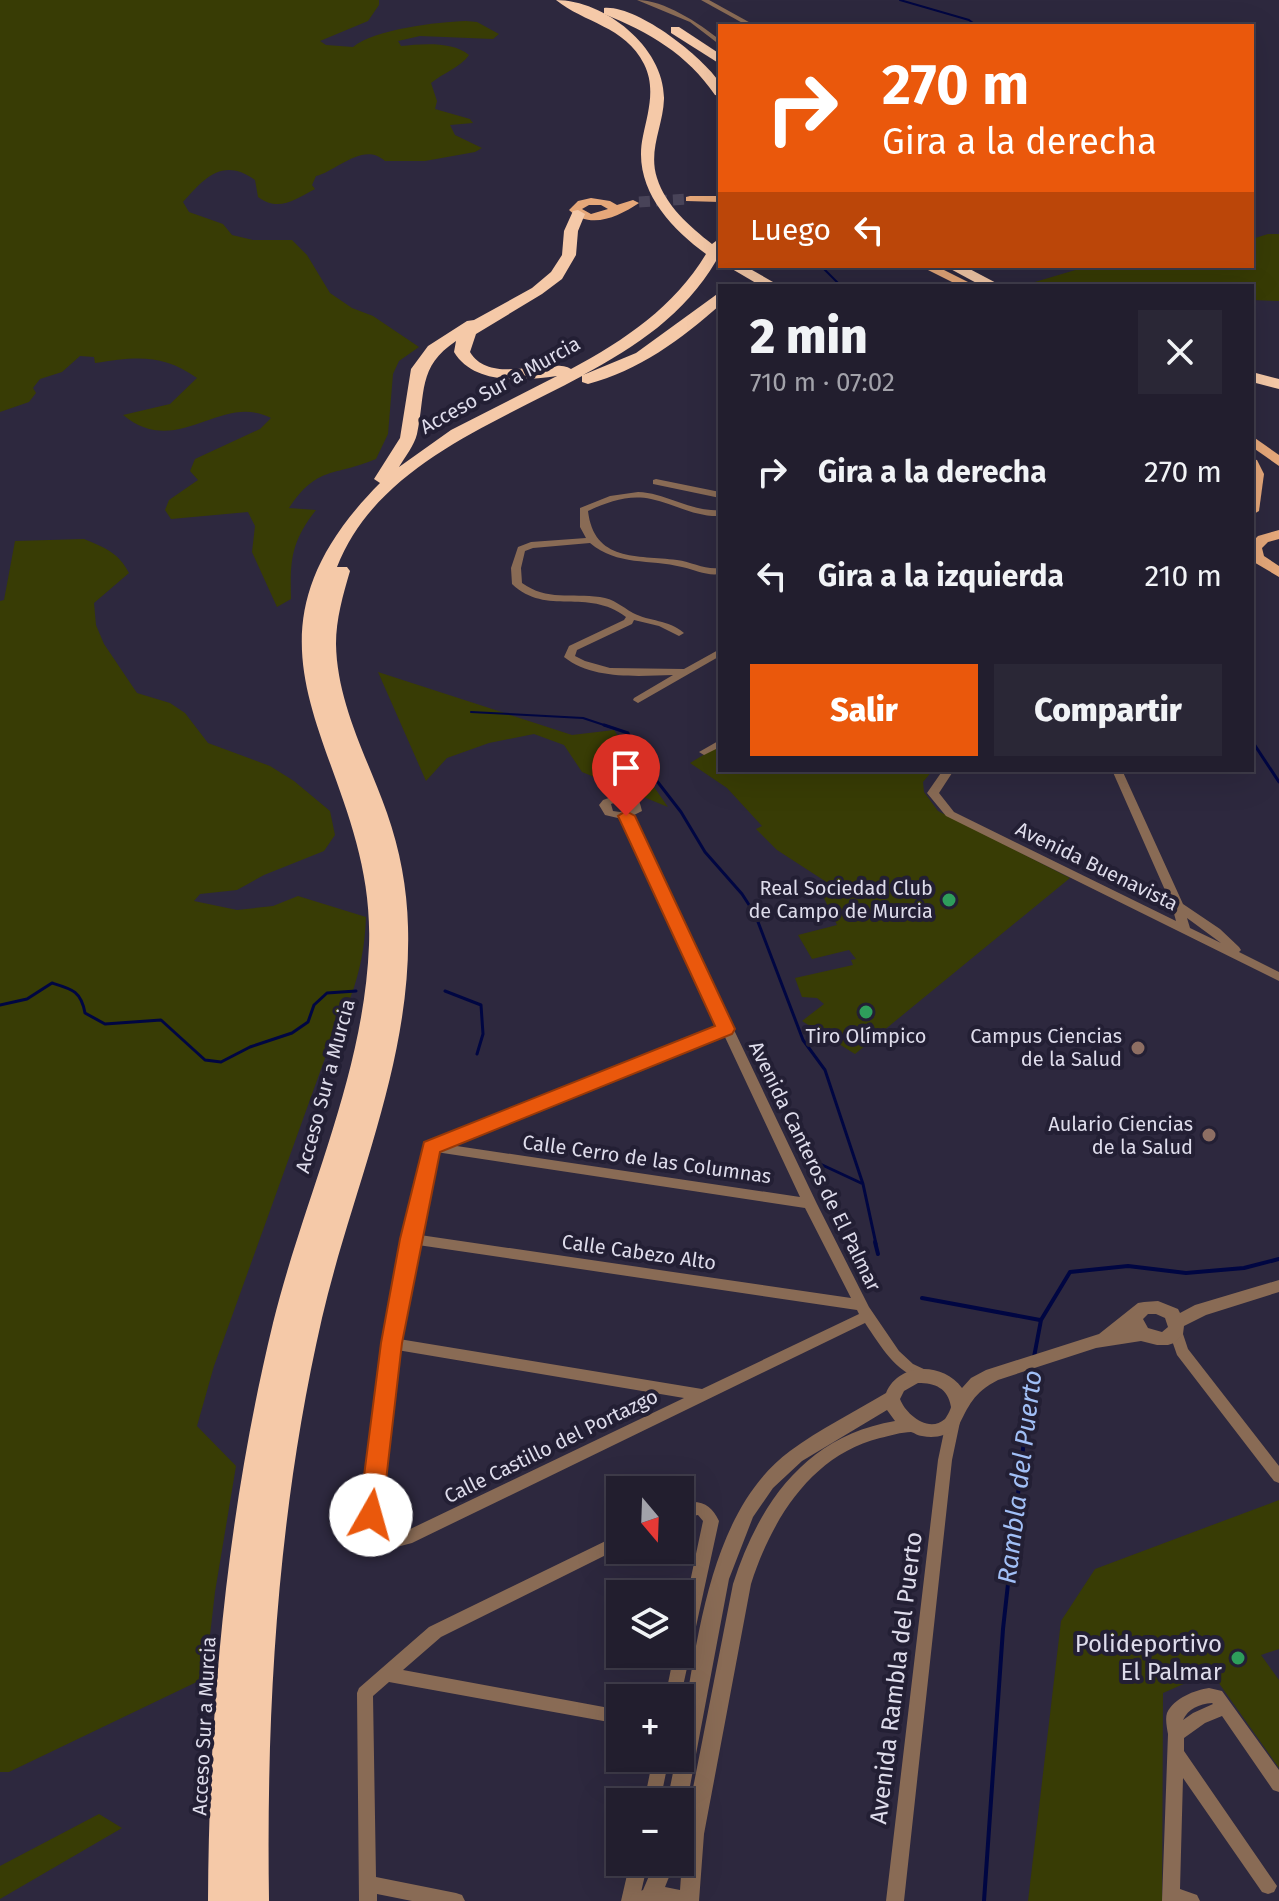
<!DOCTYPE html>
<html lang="es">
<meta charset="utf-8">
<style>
:root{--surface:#221e2e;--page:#2a2736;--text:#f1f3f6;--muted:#a2a2aa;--line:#3f3c4a;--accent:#ea580c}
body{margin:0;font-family:"Fira Sans",sans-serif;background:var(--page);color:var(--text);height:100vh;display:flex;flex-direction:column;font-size:30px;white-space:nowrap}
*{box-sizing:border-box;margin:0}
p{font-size:26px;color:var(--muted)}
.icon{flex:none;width:44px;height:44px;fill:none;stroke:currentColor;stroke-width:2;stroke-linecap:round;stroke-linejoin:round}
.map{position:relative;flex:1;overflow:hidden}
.sheet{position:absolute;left:718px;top:284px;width:536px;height:488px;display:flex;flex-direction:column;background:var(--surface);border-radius:0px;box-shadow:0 8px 32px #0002,0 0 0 2px var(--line)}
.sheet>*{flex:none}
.hud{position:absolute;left:718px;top:24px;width:536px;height:244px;border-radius:0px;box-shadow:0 8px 32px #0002,0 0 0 2px var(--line);background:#ea580c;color:#fff;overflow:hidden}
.needle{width:52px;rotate:161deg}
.fabs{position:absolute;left:606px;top:1476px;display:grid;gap:16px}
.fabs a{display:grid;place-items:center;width:88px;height:88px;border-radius:0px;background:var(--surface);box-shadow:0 8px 32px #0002,0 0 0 2px var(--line);font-size:40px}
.pin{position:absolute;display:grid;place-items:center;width:68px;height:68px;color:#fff;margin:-82px -34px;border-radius:50% 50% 50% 0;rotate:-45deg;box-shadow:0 0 8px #0007}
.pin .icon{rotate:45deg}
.me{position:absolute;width:88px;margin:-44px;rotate:7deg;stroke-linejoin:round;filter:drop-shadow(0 0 6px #0008)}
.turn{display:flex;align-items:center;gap:28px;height:168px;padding:0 32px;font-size:36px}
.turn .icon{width:104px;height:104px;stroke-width:2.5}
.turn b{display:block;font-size:56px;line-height:68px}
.then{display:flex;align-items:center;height:76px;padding:0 32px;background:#0003;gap:16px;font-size:30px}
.round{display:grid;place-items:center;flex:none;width:84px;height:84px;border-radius:0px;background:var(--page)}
.overview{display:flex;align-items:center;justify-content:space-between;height:136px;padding:0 32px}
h1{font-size:48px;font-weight:800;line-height:60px}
.button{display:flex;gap:16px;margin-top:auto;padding:16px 32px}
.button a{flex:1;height:92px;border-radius:0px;background:var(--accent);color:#fff;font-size:32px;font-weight:800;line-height:92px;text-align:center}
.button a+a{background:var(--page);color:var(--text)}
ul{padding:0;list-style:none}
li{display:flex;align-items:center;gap:24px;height:104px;padding:0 32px}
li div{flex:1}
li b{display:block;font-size:30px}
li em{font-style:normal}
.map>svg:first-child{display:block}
.green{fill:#383c05}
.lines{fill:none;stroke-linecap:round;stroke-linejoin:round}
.stream-far2{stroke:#000642;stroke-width:2}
.stream-far1{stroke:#000642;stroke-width:3}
.stream{stroke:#000642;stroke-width:4}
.primary-tunnel{stroke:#484358;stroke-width:11;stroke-dasharray:11 6;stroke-linecap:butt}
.minor{fill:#896b55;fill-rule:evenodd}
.tertiary{fill:#896b55;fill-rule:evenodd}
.primary{fill:#e6a87a;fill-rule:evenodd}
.motorway{fill:#f5c9a8;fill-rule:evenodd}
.route{fill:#ea580c;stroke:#983908;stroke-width:2}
.leisure-dot{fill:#2e9e5b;stroke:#231f34;stroke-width:3}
.education-dot{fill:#8d6e63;stroke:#231f34;stroke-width:3}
.labels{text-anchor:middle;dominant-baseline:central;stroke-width:8;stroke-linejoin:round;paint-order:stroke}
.street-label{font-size:20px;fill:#dedceb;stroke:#231f34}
.poi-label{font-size:20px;fill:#dedceb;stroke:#231f34;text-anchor:end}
.near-poi-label{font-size:24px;fill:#dedceb;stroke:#231f34;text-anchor:end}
.near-street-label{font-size:24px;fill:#dedceb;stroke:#231f34}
.near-water-label{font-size:26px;font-style:italic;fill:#a1bff6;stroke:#231f34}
</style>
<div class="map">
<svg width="1279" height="1901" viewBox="0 0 1279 1901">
<rect width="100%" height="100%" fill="#2d283e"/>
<g class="green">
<path d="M 0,0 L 379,0 L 379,5 L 368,21 L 320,41 L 326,45 L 353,47 C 375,29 437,22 466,21 L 477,22 L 499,34 L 493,39 L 420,36 L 398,41 L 401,46 C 422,44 452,41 469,55 C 461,67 443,73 431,83 L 437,101 L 435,109 L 470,119 L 473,123 L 450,125 L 455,135 L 482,148 L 475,152 L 425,161 L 385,161 C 363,141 337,171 316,176 L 312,185 L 315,189 C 294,200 279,212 258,197 L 255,180 C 222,156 203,180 183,202 L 189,212 L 223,224 L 232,235 L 253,240 L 292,240 L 307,255 L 330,293 L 352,308 L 373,316 L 419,347 L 399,361 L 393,374 L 388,434 L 376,459 C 333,477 318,465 289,508 L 316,510 C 291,542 290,560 291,599 L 277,607 L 252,552 L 255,526 L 248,512 L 171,519 L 165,510 L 169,500 L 198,480 L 190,471 L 195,459 L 260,429 L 271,418 C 220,392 178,460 123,415 L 170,404 L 197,378 C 162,353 135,357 95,363 L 94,357 L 80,356 L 62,372 L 40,379 L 33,388 L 36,393 L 29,402 L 0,412 Z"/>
<path d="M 1268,234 L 1279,234 L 1279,301 L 1252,300 L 1252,286 L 1028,284 L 1089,266 L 1252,266 L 1252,239 Z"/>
<path d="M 84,539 C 104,547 119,553 129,573 L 94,603 L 96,625 L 104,644 L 137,693 L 170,703 L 185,713 L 208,743 L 270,766 L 294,781 L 330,811 L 335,835 L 324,851 L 264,875 L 237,890 L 200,894 L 194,901 L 237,910 L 273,906 L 298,896 L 366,917 C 364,969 351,1001 329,1047 L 214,1366 L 197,1426 L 236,1466 L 215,1592 L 205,1678 L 9,1772 L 0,1772 L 0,601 L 4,600 L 15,541 Z"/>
<path d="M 378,672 L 572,735 L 614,730 L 668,807 L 582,772 L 564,745 L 534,734 L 489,743 L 447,758 L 426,781 Z"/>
<path d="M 720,745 L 720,770 L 933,770 L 923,782 L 924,792 L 938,811 L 1070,878 L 855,1054 L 802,1021 L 824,1004 L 817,998 L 802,997 L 795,978 L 853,965 L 851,960 L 856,959 L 849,950 L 812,959 L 798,935 L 837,925 L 821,892 L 831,885 L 777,850 L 756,829 L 762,826 L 727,788 L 690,763 Z"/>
<path d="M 1279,1500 L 1279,1649 L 1261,1655 L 1279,1680 L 1279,1768 L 1211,1672 L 1163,1693 L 1162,1901 L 1028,1901 L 1061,1621 L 1095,1569 Z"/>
<path d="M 99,1814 L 122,1828 L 0,1899 L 0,1866 Z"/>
</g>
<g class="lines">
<g class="stream-far2">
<path d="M 900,0 L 969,20 L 977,26"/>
<path d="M 821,266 L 841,286"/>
<path d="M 471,712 L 583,718 L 610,727"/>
</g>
<g class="stream-far1">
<path d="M 604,725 L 628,733 L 636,754 L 681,812 L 705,852 L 742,894 L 755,914 L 803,1040 L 825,1070 L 863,1184 L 876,1244"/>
<path d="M 1252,741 L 1279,782"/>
<path d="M 445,991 L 481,1005 L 483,1034 L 477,1054"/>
<path d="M 0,1005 L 27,999 L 52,983 C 72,989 81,991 85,1013 L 105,1024 L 161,1020 L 205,1060 L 221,1062 L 250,1047 L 292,1033 L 308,1022 L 314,1005 L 327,993 L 356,991"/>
<path d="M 818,1163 L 861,1183"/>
</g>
<g class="stream">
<path d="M 875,1242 L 878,1254"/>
<path d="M 922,1298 L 1040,1320"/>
<path d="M 1034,1357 L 1041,1320 L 1070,1272 L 1128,1266 L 1186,1273 L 1244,1268 L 1279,1259"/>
<path d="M 984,1901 L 1003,1629 L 1032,1368"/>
</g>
<path class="primary-tunnel" d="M 639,202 L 690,199"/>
<g class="minor">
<path d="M 637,0 C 664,0 699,23 720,40 L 720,45 L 690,22 Z"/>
<path d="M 701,0 L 709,0 L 756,26 L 748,26 Z"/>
<path d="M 656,479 L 720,492 L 720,498 L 653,484 L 653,480 Z"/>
<path d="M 638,492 C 667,493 690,512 720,510 L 720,516 C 694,517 675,504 651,499 C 629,494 607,502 588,511 C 594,562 637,555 677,560 C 692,562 705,570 720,568 L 720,574 C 706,576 696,570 682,567 C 650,559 617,566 590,543 L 533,548 L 525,551 L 521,568 L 522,583 C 547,601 571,593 600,597 C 614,599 621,606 633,613 C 650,622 668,619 684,633 L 679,636 L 659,626 L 634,620 L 632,624 L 577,650 L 575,656 L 585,661 L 610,668 L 684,669 L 720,649 L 720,656 L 638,703 L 633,700 L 634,698 L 673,675 C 638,676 593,680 564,657 L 569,646 L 624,620 L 626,617 C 587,587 547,617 512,584 L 511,568 L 518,547 L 531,542 L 586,538 L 580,527 L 580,508 L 610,496 Z"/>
<path d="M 720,740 L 720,747 L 704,755 L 699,752 Z"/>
<path d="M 943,770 L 954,770 L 939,793 L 954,812 L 1176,921 L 1172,906 L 1112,770 L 1122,770 L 1183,904 L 1220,929 L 1239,947 L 1241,950 L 1239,952 L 1279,972 L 1279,981 L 946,816 L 927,793 ZM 1187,918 L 1221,943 L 1190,928 Z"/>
<path d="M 623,793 C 637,796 639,797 642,811 L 632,816 L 817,1204 L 869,1307 L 899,1351 L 913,1364 L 928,1371 L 930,1375 L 928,1379 L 923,1381 C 894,1370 882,1348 865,1323 L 412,1543 L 389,1549 L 365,1536 L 362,1531 L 384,1343 L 405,1242 L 403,1239 L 406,1235 L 426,1144 L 720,1027 L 622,819 L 605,815 L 599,805 L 603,800 ZM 623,800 L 629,802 L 630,809 L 620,812 L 613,811 L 611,804 ZM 724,1035 L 800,1197 L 450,1145 ZM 436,1152 L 805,1208 L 851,1298 L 420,1235 ZM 418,1245 L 857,1310 L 859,1314 L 702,1389 L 399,1339 ZM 397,1350 L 684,1398 L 404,1532 L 391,1535 L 378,1528 Z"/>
<path d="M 1176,1326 L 1181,1328 L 1188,1349 L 1279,1466 L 1279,1483 L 1274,1481 L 1177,1355 L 1169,1332 L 1171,1328 Z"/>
<path d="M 953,1416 L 958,1418 L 960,1422 L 952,1460 L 904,1901 L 886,1901 L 938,1460 L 946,1422 L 948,1418 Z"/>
<path d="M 690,1502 C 705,1501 713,1508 719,1521 L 680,1700 L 680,1698 L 665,1698 L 674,1654 L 680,1654 L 680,1629 L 703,1521 L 698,1515 L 680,1518 L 680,1505 Z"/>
<path d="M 620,1534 L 620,1548 L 441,1637 L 403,1670 L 620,1710 L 620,1724 L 389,1682 L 373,1696 L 376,1877 L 456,1893 L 462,1895 L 465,1901 L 412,1901 L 377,1894 L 377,1901 L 359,1901 L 357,1693 L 359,1688 L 429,1627 Z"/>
<path d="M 1209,1688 L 1222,1691 L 1279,1770 L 1279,1792 L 1273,1790 L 1222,1716 L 1205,1723 L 1184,1738 L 1184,1751 L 1277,1886 L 1274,1892 L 1268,1894 L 1262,1892 L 1183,1778 L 1180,1889 L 1197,1895 L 1200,1901 L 1162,1901 L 1168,1734 C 1167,1728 1165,1719 1167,1713 C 1174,1698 1195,1690 1209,1688 ZM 1212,1703 L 1213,1704 L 1193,1713 L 1183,1720 C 1188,1709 1199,1704 1212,1703 Z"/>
<path d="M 653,1758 L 669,1758 L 660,1802 L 644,1802 Z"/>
<path d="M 630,1862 L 648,1862 L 639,1901 L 621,1901 Z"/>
</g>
<path class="tertiary" d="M 1279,1280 L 1279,1292 L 1206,1315 L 1184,1326 L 1183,1334 L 1174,1343 L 1168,1345 L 1157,1345 L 1141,1341 L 1096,1348 L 998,1380 C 973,1393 969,1405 957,1429 C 945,1435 936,1439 922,1436 C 918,1436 915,1433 911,1432 C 902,1432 889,1436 880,1438 C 811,1455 771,1521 751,1584 L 704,1834 L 699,1901 L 629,1901 L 632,1894 L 643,1890 L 655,1862 L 675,1862 L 665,1887 L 680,1890 L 684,1834 L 733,1584 C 759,1503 806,1436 895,1421 L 887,1410 L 802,1461 L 773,1488 L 753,1517 L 729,1579 L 687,1802 L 684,1809 L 680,1810 L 680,1802 L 667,1802 L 676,1758 L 680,1758 L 680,1737 C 698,1643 708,1512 790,1451 C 820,1429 854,1412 886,1393 C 899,1362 943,1362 962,1388 L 971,1378 L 986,1370 L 1099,1334 L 1138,1303 L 1144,1302 L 1158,1301 L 1178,1309 L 1180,1313 L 1195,1305 ZM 1148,1314 L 1156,1314 L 1165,1318 L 1168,1327 L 1162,1332 L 1148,1328 L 1143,1319 ZM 918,1383 C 935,1383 948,1388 951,1407 C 951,1409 946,1418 945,1419 C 928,1434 905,1413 900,1399 L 904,1391 Z"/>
<g class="primary">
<path d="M 690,196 L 720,196 L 720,202 L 686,201 L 686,197 Z"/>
<path d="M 591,198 L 610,201 L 617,205 L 633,200 L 639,203 C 618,217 590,230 569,210 L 578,201 ZM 589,205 L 601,205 L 608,209 L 591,214 L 582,209 Z"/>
<path d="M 920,266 L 936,266 L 976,286 L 960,286 Z"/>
<path d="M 1252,436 L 1279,455 L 1279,466 L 1252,447 Z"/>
<path d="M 1252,459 L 1257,460 L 1264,474 L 1259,511 L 1252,515 Z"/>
<path d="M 1279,530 L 1279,539 L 1268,542 L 1262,548 L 1264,556 L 1279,566 L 1279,577 L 1252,561 L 1252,542 L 1258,536 Z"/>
</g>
<g class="motorway">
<path d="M 556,0 C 605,0 665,48 664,99 C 663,127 648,150 657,178 C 666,206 689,226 712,244 L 720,238 L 720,261 L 716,261 C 685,314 636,347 583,375 L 636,353 L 720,292 L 720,305 C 682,339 638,371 588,384 L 582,382 L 582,376 C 494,424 377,465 337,567 L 347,567 L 350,571 C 343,595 336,619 336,644 C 337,704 368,759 387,813 C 400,850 407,888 408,927 C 412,1062 352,1189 322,1318 C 278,1510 266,1705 269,1901 L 208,1901 C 209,1706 227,1513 273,1323 C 304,1197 364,1076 369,945 C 376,759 207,657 380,483 L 374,479 L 400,438 L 411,369 L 428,346 L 467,321 L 474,320 L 532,288 L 551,272 L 562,255 L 564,231 L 573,211 L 578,210 L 585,214 L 578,231 L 576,255 L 562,279 L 542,294 L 476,334 L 470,352 C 491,387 550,356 571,369 C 625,340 674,307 706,254 C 668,226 632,186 643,136 C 648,112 656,88 644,64 C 625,26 584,23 556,0 ZM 456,341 L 454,352 C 474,385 523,381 557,376 L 451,430 L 399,467 C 405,457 414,446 417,434 C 426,393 417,367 456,341 Z"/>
<path d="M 604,8 C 637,5 702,56 720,83 L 720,96 L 715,95 C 687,54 649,32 604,14 Z"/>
<path d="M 671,27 L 679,27 L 720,54 L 720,64 L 671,33 Z"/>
<path d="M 727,266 L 745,266 L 780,286 L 761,286 Z"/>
<path d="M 945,266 L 964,266 L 1002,286 L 982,286 Z"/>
<path d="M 1252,372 L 1279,379 L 1279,389 L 1252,382 Z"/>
</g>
</g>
<path class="route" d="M 626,811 L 635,816 L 735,1029 L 732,1034 L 440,1152 L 402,1343 L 382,1515 L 379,1522 L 371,1525 L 362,1522 L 359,1515 L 381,1343 L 400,1239 L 424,1142 L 715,1026 L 618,816 Z"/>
<g class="leisure-dot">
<circle cx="949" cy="900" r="8"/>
<circle cx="866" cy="1012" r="8"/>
<circle cx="1238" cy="1658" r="8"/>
</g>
<g class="education-dot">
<circle cx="1138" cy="1048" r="8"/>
<circle cx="1209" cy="1135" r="8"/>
</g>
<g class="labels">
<g class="street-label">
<text transform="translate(500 385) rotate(-29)">Acceso Sur a Murcia</text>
<text transform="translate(1097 866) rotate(26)">Avenida Buenavista</text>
<text transform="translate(325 1086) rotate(-75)">Acceso Sur a Murcia</text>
<text transform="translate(647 1159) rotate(8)">Calle Cerro de las Columnas</text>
<text transform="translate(815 1166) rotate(64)">Avenida Canteros de El Palmar</text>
<text transform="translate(639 1252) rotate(8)">Calle Cabezo Alto</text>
<text transform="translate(551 1446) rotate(-26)">Calle Castillo del Portazgo</text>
<text transform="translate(204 1726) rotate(-87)">Acceso Sur a Murcia</text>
</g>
<g class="poi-label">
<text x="933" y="888">Real Sociedad Club<tspan x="933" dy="23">de Campo de Murcia</tspan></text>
<text x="866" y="1036" text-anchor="middle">Tiro Olímpico</text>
<text x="1122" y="1036">Campus Ciencias<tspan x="1122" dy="23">de la Salud</tspan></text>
<text x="1193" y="1124">Aulario Ciencias<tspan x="1193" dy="23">de la Salud</tspan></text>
</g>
<g class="near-poi-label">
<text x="1222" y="1644">Polideportivo<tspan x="1222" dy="28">El Palmar</tspan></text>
</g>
<g class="near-street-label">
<text transform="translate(896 1678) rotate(-83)">Avenida Rambla del Puerto</text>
</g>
<g class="near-water-label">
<text transform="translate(1020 1477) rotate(-83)">Rambla del Puerto</text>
</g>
</g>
</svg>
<div class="fabs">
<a><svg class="needle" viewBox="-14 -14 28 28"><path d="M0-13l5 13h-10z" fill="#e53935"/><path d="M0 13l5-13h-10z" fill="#a2a2aa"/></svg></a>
<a><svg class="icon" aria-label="layers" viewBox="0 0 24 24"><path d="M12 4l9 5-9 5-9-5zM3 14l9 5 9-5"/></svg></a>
<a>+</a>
<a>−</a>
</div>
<div class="pin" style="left:626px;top:816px;background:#d93025"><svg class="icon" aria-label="arrive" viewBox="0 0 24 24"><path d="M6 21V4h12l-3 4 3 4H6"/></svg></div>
<svg class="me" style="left:371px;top:1515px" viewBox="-20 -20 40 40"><circle r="19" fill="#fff"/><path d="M0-13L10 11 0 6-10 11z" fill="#ea580c"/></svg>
<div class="hud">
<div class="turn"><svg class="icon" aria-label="right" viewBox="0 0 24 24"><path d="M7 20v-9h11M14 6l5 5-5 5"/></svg><div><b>270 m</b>Gira a la derecha</div></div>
<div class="then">Luego<svg class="icon" aria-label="left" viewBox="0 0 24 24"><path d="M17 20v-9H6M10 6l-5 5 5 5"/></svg></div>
</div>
<section class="sheet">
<div class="overview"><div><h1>2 min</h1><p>710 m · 07:02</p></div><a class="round"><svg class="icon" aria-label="close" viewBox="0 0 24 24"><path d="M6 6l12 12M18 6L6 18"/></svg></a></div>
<ul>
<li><svg class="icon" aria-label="right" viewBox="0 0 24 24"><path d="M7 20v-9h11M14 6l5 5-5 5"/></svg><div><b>Gira a la derecha</b></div><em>270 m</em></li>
<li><svg class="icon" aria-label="left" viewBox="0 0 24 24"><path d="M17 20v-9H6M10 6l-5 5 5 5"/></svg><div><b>Gira a la izquierda</b></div><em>210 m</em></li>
</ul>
<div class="button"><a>Salir</a><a>Compartir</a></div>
</section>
</div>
